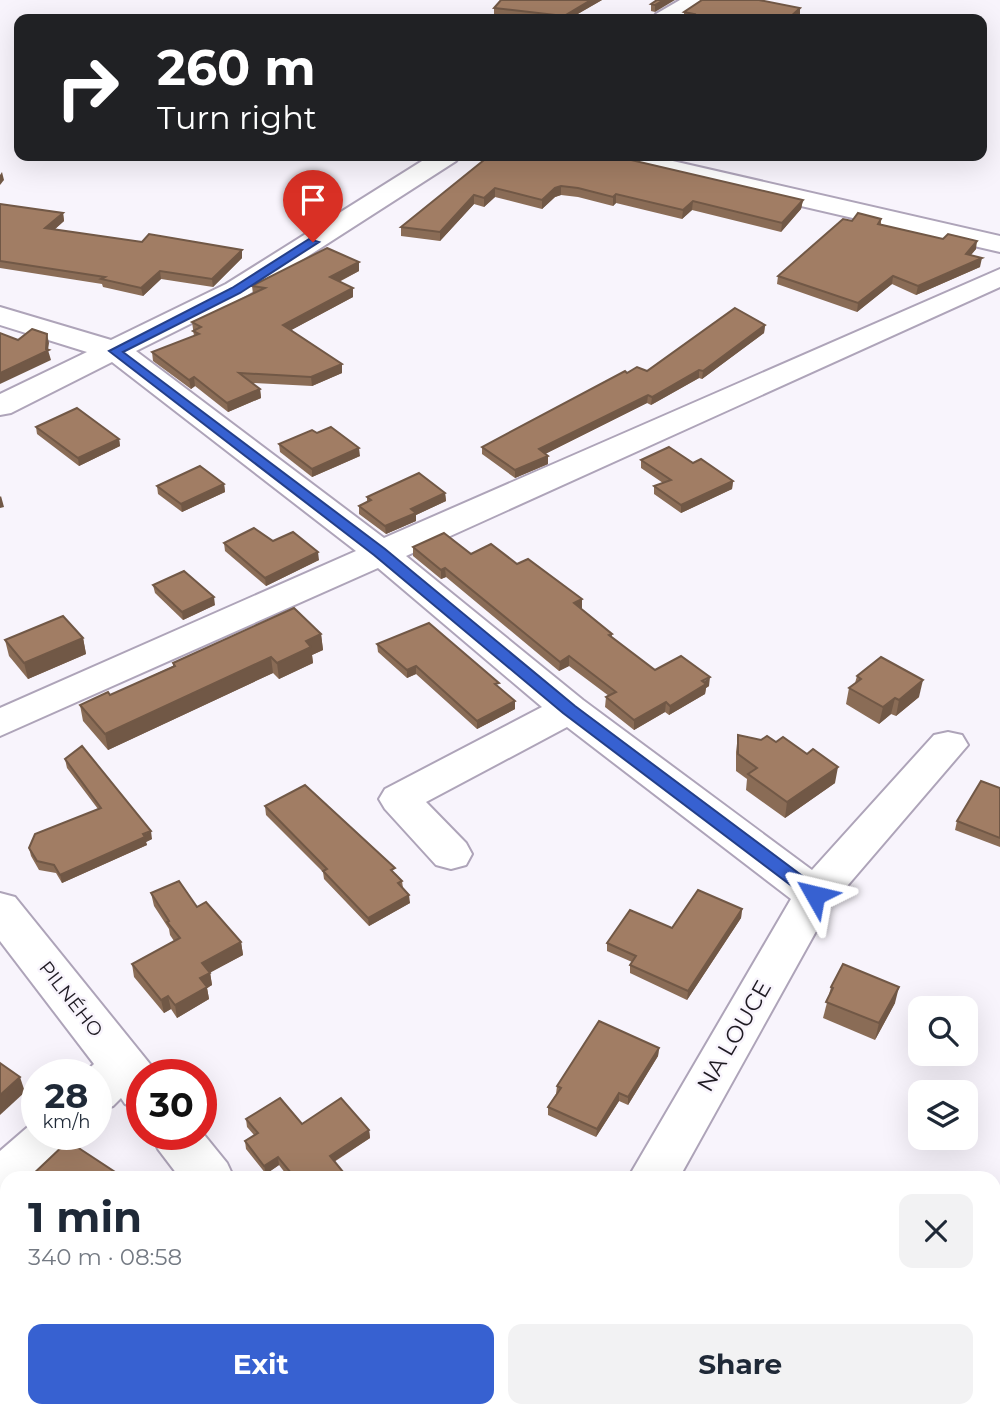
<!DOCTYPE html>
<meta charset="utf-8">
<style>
:root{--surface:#fff;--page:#f2f2f3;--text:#1f2937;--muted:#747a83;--accent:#3761d1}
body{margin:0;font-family:Montserrat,sans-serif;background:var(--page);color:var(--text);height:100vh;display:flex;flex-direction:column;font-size:26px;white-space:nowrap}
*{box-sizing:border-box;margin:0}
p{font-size:23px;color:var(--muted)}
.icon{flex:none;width:38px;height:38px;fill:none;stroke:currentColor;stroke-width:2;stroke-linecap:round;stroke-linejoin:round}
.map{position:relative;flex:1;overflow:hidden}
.details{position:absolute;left:0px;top:1171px;width:1001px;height:247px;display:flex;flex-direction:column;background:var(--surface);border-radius:21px 21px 0 0;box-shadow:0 7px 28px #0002}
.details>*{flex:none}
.hud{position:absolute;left:14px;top:14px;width:973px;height:147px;border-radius:14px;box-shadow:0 7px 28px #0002;background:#202124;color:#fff;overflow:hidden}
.fabs{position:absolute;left:908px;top:996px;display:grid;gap:14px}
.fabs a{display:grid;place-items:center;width:70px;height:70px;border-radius:14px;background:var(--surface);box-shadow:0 7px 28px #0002;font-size:35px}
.speed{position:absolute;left:21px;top:1059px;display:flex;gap:14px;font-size:35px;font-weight:700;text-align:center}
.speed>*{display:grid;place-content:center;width:91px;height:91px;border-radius:50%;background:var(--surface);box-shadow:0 7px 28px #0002;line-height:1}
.speed small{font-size:18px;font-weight:400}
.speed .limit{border:10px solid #d22;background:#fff;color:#111}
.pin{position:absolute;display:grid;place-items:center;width:60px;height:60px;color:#fff;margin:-72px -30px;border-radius:50% 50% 50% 0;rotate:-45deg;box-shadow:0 0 7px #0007}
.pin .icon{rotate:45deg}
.me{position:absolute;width:77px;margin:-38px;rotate:307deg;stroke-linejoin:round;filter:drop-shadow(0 0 5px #0008)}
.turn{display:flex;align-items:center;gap:24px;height:147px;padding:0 28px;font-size:32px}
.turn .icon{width:91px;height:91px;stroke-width:2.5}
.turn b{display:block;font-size:49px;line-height:60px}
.round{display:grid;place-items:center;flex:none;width:74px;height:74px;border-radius:14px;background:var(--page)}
.overview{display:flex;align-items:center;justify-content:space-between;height:119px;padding:0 28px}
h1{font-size:42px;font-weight:700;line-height:52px}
.action{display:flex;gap:14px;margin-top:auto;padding:14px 28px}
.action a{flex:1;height:80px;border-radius:14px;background:var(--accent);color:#fff;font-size:28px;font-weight:700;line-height:80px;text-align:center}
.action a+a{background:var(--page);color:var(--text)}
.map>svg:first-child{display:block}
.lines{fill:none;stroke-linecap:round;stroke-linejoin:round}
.minor-casing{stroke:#aea4b9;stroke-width:4}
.minor{fill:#fff;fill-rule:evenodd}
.wall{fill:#8a6c56}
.shaded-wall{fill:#715846}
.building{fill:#a17d64;stroke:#715846;stroke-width:2}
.route{fill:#3761d1;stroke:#243f88;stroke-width:2}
.labels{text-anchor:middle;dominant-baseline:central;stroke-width:5;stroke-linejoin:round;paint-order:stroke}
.street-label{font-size:19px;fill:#1e1a22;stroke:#f8f4fc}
.near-street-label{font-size:23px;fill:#1e1a22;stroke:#f8f4fc}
</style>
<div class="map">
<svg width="1000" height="1417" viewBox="0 0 1000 1417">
<rect width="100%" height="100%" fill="#f8f4fc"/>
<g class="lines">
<g class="minor-casing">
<g id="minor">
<path d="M 680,0 L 706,0 L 679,19 L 653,19 L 656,14 Z"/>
<path d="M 430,156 L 460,156 L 456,161 L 246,296 L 136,351 L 384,538 L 1000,269 L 1000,287 L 406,556 L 583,700 L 812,870 L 934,735 L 948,732 L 962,735 L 968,745 L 830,906 L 679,1178 L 628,1178 L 791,899 L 567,727 L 426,802 L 466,843 L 472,854 L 466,865 L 451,869 L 436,865 L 385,809 L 379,799 L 385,789 L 542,707 L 378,568 L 0,736 L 0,708 L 356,551 L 112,362 L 11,413 L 0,415 L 0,394 L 87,352 L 0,325 L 0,307 L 111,340 L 226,284 Z"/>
<path d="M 606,156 L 651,156 L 1000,236 L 1000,252 L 619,164 L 610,161 Z"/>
<path d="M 0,893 L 15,897 L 158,1074 L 142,1074 L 142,1110 L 125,1104 L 121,1098 L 113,1106 L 96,1112 L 96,1074 L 83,1074 L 94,1064 L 0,941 Z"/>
<path d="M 37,1119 L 37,1134 L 76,1134 L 69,1149 L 39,1178 L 7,1178 L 7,1202 L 0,1205 L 0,1151 Z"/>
<path d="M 201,1131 L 227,1163 L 234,1178 L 180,1178 L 158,1149 L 151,1134 L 201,1134 Z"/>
<path d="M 408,1410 L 469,1410 L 472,1417 L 411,1417 Z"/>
<path d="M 490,1410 L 547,1410 L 544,1417 L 487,1417 Z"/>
</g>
</g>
<use href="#minor" class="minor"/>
</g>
<g class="wall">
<path d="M 602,0 L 569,19 L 540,19 L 494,14 L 494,8 Z"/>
<path d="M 657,0 L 655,12 L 651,11 L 651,4 Z"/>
<path d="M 800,8 L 800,15 L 794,19 L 684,19 L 684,12 Z"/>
<path d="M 489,156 L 803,200 L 801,209 L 781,232 L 692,210 L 682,219 L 616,203 L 613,206 L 578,197 L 561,195 L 555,197 L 542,209 L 495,197 L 484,207 L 474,204 L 440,241 L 401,236 L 401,227 Z"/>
<path d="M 0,204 L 63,213 L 64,221 L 54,230 L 142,242 L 242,250 L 242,258 L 213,287 L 161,279 L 143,296 L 103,287 L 102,284 L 0,268 Z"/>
<path d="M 881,219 L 881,225 L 976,249 L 971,255 L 980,267 L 916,295 L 892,284 L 857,312 L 777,284 L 778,276 L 852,221 Z"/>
<path d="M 359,271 L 339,282 L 353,288 L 353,297 L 291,330 L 342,364 L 342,373 L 312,386 L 252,383 L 260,389 L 261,398 L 228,412 L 195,386 L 191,389 L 153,361 L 152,352 L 194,336 L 192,322 L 253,294 L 252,286 Z"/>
<path d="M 765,325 L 764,333 L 702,379 L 699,378 L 651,405 L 647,403 L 545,454 L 548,464 L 515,478 L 482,454 L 482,447 L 627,373 L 647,371 Z"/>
<path d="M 36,427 L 119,439 L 120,446 L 79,466 L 37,434 Z"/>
<path d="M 317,433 L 360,456 L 312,477 L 280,452 L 279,444 Z"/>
<path d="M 641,460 L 693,463 L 733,481 L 732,489 L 681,513 L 654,494 L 654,486 L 663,483 L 641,468 Z"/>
<path d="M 224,484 L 225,492 L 182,512 L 158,494 L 157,486 Z"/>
<path d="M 445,493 L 446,501 L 416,515 L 416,521 L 386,534 L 359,514 L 359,506 L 367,502 L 367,497 Z"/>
<path d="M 273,541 L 319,560 L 266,586 L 225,551 L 224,543 Z"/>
<path d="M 413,547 L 471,554 L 517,564 L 582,599 L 581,609 L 612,634 L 612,637 L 655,670 L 709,686 L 706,688 L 705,694 L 669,715 L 665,712 L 634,730 L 605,707 L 606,697 L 609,696 L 569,666 L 559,671 L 446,577 L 441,579 L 413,556 Z"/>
<path d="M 153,585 L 215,605 L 183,620 L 155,593 Z"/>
<path d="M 321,634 L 323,650 L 312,655 L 313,663 L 279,679 L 273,673 L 108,750 L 83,721 L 80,705 L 110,695 L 173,666 L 173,663 Z"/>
<path d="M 83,638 L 86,654 L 28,679 L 9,656 L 5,640 Z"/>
<path d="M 377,644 L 499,688 L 515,709 L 477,729 L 416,674 L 407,678 L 378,652 Z"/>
<path d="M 857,676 L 919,697 L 896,716 L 891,714 L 879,724 L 846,704 L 849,688 L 855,683 Z"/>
<path d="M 738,735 L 835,783 L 785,818 L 746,790 L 747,779 L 736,771 L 736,752 Z"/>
<path d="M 65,759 L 152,839 L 146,842 L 147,845 L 62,883 L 56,873 L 39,870 L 31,856 L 29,848 L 98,809 L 67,768 Z"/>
<path d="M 1000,788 L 1000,847 L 955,830 L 957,821 Z"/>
<path d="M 265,806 L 396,874 L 402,881 L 403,888 L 410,903 L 369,926 L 324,879 L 323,872 L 266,815 Z"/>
<path d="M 151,893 L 197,907 L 241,942 L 243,955 L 210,972 L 212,985 L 207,988 L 209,999 L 177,1018 L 171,1009 L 164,1013 L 134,977 L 132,964 L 174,941 L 170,935 L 169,929 L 154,906 Z"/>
<path d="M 742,909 L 741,918 L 687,1000 L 630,973 L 630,965 L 632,962 L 607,951 L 607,943 L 672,928 Z"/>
<path d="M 831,987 L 895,1003 L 875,1040 L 823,1018 Z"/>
<path d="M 659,1048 L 658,1056 L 628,1105 L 619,1101 L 596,1137 L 548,1115 L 548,1107 L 556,1094 L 557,1086 Z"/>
<path d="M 246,1119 L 369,1130 L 370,1138 L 334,1162 L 348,1178 L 289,1178 L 279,1165 L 266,1174 L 246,1149 L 245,1141 L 254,1135 L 247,1127 Z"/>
<path d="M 0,1240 L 7,1245 L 7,1318 L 5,1320 L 0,1316 Z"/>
<path d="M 230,1410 L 304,1410 L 298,1417 L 237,1417 Z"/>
</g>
<g class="shaded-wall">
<path d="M 591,0 L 602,0 L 569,19 L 564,19 L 564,16 Z"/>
<path d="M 664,0 L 675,0 L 655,12 L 655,5 Z"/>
<path d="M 800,8 L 800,15 L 794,19 L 788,19 Z"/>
<path d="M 2,172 L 4,180 L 0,185 L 0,175 Z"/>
<path d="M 561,186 L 561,195 L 555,197 L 542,209 L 542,200 L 555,188 Z"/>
<path d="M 495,188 L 495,197 L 484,207 L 484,198 Z"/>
<path d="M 616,194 L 616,203 L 613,206 L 613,197 Z"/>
<path d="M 474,195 L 474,204 L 440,241 L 440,232 Z"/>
<path d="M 803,200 L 801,209 L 781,232 L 782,223 Z"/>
<path d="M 693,201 L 692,210 L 682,219 L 683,210 Z"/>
<path d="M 63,213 L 64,221 L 47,236 L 45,228 Z"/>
<path d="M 977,241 L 976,249 L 964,263 L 966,254 Z"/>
<path d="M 242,250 L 242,258 L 213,287 L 212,279 Z"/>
<path d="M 982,258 L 980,267 L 916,295 L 918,286 Z"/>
<path d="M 359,262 L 359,271 L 330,286 L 330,277 Z"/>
<path d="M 160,271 L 161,279 L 143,296 L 141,288 Z"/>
<path d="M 893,276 L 892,284 L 857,312 L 858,303 Z"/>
<path d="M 353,288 L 353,297 L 284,334 L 283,325 Z"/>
<path d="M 765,325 L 764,333 L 702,379 L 703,371 Z"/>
<path d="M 47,334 L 49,343 L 48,350 L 51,360 L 0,384 L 0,373 L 46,349 Z"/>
<path d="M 342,364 L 342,373 L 312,386 L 311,377 Z"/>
<path d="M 699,370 L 699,378 L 651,405 L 652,397 Z"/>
<path d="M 194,377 L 195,386 L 191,389 L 189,380 Z"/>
<path d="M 260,389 L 261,398 L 228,412 L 227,403 Z"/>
<path d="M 648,395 L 647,403 L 539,457 L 539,449 Z"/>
<path d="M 119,439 L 120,446 L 79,466 L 78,458 Z"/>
<path d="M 359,448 L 360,456 L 312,477 L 312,469 Z"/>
<path d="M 548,456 L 548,464 L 515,478 L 515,470 Z"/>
<path d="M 733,481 L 732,489 L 681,513 L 681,505 Z"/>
<path d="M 224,484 L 225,492 L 182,512 L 181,504 Z"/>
<path d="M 445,493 L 446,501 L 416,515 L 416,521 L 386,534 L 385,526 L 411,509 Z"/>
<path d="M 1,496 L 4,507 L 0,508 L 0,497 Z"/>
<path d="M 318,552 L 319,560 L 266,586 L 265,578 Z"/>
<path d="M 445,568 L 446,577 L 441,579 L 441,570 Z"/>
<path d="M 214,597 L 215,605 L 183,620 L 182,612 Z"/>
<path d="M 582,599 L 582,608 L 574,613 L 574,603 Z"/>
<path d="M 321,634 L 323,650 L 312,655 L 313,663 L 279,679 L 277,663 L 306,641 Z"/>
<path d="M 83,638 L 86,654 L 28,679 L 24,663 Z"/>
<path d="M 569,656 L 569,666 L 559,671 L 560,662 Z"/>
<path d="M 271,657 L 273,673 L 108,750 L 105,734 Z"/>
<path d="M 416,666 L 416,674 L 407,678 L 407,670 Z"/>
<path d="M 710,677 L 709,686 L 706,688 L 705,694 L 669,715 L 670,706 Z"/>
<path d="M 923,680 L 919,697 L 896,716 L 899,700 Z"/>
<path d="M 895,698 L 891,714 L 879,724 L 883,707 Z"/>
<path d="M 515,701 L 515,709 L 477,729 L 477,721 Z"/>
<path d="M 666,702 L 665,712 L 634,730 L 634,720 Z"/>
<path d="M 838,767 L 835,783 L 785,818 L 787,802 Z"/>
<path d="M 151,831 L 152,839 L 146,842 L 147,845 L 62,883 L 60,875 Z"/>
<path d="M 409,895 L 410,903 L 369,926 L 368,918 Z"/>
<path d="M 742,909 L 741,918 L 687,1000 L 688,991 Z"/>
<path d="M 241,942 L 243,955 L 204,976 L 202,963 Z"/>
<path d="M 210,973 L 212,985 L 207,988 L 209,999 L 177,1018 L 175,1005 L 200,978 Z"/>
<path d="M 899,987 L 895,1003 L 875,1040 L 879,1023 Z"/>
<path d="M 168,996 L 171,1009 L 164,1013 L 161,1000 Z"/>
<path d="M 659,1048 L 658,1056 L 628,1105 L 628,1097 Z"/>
<path d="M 20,1077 L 25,1092 L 0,1115 L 0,1095 Z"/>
<path d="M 619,1093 L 619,1101 L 596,1137 L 597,1129 Z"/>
<path d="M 369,1130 L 370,1138 L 330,1164 L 330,1156 Z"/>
<path d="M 278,1157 L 279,1165 L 266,1174 L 264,1166 Z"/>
<path d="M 7,1297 L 7,1318 L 5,1320 L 0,1304 Z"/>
<path d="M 209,1410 L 218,1410 L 212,1417 L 203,1417 Z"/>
<path d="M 296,1410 L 304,1410 L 298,1417 L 290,1417 Z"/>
</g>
<g class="building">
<path d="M 501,0 L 591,0 L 564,16 L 494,8 Z"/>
<path d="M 657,0 L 664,0 L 655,5 L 651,4 Z"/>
<path d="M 702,0 L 759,0 L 800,8 L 788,19 L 687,19 L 694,14 L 684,12 Z"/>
<path d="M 489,156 L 590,156 L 597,157 L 599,156 L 614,156 L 803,200 L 782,223 L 693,201 L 683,210 L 616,194 L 613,197 L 578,188 L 561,186 L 555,188 L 542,200 L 495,188 L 484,198 L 474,195 L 440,232 L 401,227 Z"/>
<path d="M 0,204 L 63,213 L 45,228 L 142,242 L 149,234 L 242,250 L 212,279 L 160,271 L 141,288 L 101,279 L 105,277 L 0,261 Z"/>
<path d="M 858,213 L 881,219 L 878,224 L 943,239 L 948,234 L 977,241 L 966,254 L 982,258 L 918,286 L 893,276 L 858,303 L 778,276 L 843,219 L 852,221 Z"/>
<path d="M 327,248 L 359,262 L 330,277 L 353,288 L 283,325 L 342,364 L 311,377 L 239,373 L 260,389 L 227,403 L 194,377 L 189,380 L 152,352 L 199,334 L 193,331 L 201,327 L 192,322 L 265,288 L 252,286 Z"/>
<path d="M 735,308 L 765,325 L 703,371 L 699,370 L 652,397 L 648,395 L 539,449 L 548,456 L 515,470 L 482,447 L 625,371 L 627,373 L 637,367 L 647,371 Z"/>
<path d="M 32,329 L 47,334 L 46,349 L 49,350 L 0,373 L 0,333 L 18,340 Z"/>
<path d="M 77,408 L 119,439 L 78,458 L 36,427 Z"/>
<path d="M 331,427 L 359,448 L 312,469 L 279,444 L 312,430 L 317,433 Z"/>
<path d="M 669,447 L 693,463 L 701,459 L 733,481 L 681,505 L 654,486 L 671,480 L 641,460 Z"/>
<path d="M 200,466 L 224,484 L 181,504 L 157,486 Z"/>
<path d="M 419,473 L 445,493 L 411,509 L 416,513 L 385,526 L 359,506 L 371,500 L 367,497 Z"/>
<path d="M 254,528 L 273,541 L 293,532 L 318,552 L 265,578 L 224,543 Z"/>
<path d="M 444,533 L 471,554 L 491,544 L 517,564 L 528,559 L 582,599 L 574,603 L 612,634 L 609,635 L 655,670 L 681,656 L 710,677 L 702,681 L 706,684 L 670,706 L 666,702 L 634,720 L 606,697 L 616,692 L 569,656 L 560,662 L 445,568 L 441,570 L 413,547 Z"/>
<path d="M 184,571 L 214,597 L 182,612 L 153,585 Z"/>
<path d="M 294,608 L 321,634 L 306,641 L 311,647 L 277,663 L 271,657 L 105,734 L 80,705 L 108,692 L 110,695 L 175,666 L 173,663 Z"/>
<path d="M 63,616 L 83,638 L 24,663 L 5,640 Z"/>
<path d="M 429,623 L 499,683 L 495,684 L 515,701 L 477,721 L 416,666 L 407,670 L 377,644 Z"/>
<path d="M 881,657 L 923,680 L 899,700 L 895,698 L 883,707 L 849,688 L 861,679 L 857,676 Z"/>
<path d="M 738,735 L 761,740 L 767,736 L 776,742 L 783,737 L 807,754 L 813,749 L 838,767 L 787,802 L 748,774 L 757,768 L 738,754 Z"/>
<path d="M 82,746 L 151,831 L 143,834 L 145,837 L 60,875 L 54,865 L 37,861 L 29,848 L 35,834 L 101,808 L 65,759 Z"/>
<path d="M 981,781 L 1000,788 L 1000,838 L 957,821 Z"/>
<path d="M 305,785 L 395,868 L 391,870 L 402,881 L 398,883 L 409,895 L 368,918 L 323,871 L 327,869 L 265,806 Z"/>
<path d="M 179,881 L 197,907 L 206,902 L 241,942 L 202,963 L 210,973 L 200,978 L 207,987 L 175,1005 L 168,996 L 161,1000 L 132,964 L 180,938 L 167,922 L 169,921 L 151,893 Z"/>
<path d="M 698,890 L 742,909 L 688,991 L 630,965 L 636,956 L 607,943 L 630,910 L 672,928 Z"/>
<path d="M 843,964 L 899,987 L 879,1023 L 826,1002 L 833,988 L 831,987 Z"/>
<path d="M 599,1021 L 659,1048 L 628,1097 L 619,1093 L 597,1129 L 548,1107 L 561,1088 L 557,1086 Z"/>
<path d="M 0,1063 L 20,1077 L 0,1095 Z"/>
<path d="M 280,1098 L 302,1124 L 341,1098 L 369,1130 L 330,1156 L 348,1178 L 295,1178 L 278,1157 L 264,1166 L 245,1141 L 258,1133 L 246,1119 Z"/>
<path d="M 68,1141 L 118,1174 L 114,1178 L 29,1178 Z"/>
<path d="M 0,1240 L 7,1245 L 7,1297 L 0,1304 Z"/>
<path d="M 0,1386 L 7,1391 L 7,1410 L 31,1410 L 37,1416 L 36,1417 L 0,1417 Z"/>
<path d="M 149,1410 L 209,1410 L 203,1417 L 143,1417 Z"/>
<path d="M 237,1410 L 296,1410 L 290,1417 L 245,1417 Z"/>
</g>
<path class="route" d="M 309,239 L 319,242 L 240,293 L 123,352 L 385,549 L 575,706 L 821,890 L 824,895 L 821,899 L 809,899 L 563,713 L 374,555 L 109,351 L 232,288 Z"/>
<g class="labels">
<g class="street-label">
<text transform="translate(71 999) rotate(52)">PILNÉHO</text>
</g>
<g class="near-street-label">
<text transform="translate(734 1036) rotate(-60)">NA LOUCE</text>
</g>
</g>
</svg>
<div class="fabs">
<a><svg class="icon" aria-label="search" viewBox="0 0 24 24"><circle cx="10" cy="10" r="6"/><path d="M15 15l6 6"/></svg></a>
<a><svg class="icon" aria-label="layers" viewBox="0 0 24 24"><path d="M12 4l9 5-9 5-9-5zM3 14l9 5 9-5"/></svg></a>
</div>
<div class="speed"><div>28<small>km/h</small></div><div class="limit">30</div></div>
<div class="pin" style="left:313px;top:242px;background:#d93025"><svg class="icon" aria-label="arrive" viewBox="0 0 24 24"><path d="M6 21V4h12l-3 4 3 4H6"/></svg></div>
<svg class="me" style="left:815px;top:895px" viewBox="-20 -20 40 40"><path d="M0-17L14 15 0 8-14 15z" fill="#3761d1" stroke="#fff" stroke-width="4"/></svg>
<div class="hud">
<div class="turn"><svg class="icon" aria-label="right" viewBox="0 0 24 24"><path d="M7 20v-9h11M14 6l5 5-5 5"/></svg><div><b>260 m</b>Turn right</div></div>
</div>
<section class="details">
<div class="overview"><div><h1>1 min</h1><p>340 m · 08:58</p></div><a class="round"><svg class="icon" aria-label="close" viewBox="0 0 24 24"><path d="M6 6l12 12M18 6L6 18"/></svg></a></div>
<div class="action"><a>Exit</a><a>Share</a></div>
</section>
</div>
